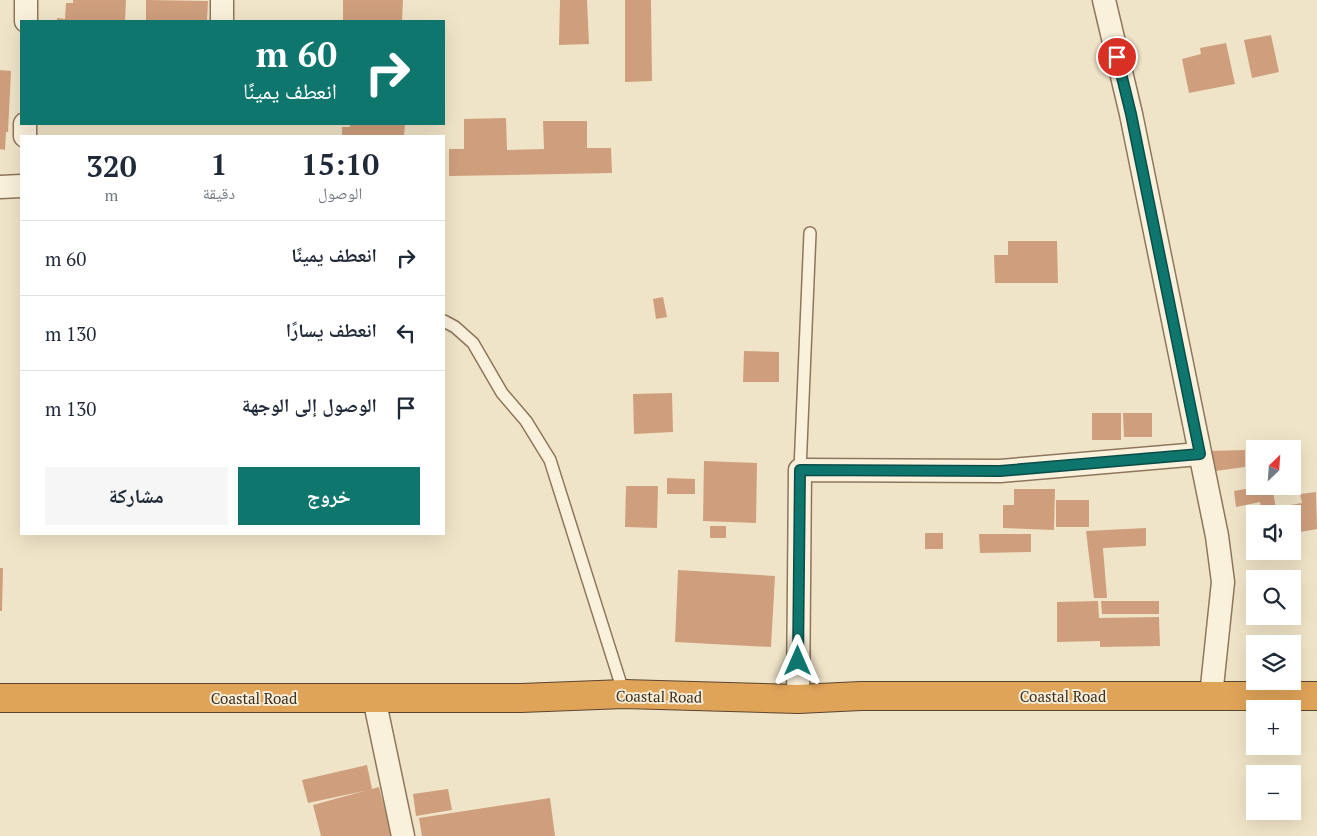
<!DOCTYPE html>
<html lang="ar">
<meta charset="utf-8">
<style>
:root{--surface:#fff;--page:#f6f6f7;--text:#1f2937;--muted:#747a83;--line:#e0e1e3;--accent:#0f766e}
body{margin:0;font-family:"PT Serif","Noto Naskh Arabic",serif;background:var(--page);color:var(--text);direction:rtl;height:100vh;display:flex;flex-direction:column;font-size:19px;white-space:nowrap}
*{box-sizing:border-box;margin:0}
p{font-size:16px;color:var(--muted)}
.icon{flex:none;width:28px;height:28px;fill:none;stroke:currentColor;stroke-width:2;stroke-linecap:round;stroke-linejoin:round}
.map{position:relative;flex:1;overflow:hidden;direction:ltr}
.drawer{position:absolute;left:20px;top:135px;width:425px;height:400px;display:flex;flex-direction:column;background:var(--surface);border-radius:0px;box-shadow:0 5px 20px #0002;direction:rtl}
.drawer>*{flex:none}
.guide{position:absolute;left:20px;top:20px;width:425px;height:105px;border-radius:0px;box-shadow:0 5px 20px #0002;direction:rtl;background:#0f766e;color:#fff;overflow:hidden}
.needle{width:32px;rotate:25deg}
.tools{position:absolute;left:1246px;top:440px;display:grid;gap:10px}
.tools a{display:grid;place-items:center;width:55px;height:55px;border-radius:0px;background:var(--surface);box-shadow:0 5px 20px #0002;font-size:25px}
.pin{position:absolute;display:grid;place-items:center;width:42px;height:42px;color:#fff;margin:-21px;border:2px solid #fff;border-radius:50%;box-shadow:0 1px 5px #0007}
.me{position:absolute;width:55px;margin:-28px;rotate:0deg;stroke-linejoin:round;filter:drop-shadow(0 0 4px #0008)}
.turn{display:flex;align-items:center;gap:18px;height:105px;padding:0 25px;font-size:22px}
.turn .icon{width:65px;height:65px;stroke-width:2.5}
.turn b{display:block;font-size:35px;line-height:42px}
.eta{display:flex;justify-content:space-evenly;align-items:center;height:85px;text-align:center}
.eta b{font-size:30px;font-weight:700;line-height:35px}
.primary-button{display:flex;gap:10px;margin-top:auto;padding:10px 25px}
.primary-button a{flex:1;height:58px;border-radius:0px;background:var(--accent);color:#fff;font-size:20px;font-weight:700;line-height:58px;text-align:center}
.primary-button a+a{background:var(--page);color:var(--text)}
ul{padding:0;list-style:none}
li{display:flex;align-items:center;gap:15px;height:75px;padding:0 25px;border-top:1px solid var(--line)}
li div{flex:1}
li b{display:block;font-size:19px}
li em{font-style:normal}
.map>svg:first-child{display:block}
.building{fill:#cf9f7d}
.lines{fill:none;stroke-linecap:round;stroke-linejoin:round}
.lane-casing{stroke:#8d765c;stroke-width:14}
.street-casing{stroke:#8d765c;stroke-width:25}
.highway-casing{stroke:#5b4430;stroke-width:30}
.lane{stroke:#faf1dc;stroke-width:11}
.street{stroke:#faf1dc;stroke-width:22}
.highway{stroke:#e0a458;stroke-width:28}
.route-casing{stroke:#0a4d48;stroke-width:12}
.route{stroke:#0f766e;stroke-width:9}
.labels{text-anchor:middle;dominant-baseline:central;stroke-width:4;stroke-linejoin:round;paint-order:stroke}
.street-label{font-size:15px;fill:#3d2e20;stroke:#f7eed8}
</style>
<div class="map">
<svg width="1317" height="836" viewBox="0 0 1317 836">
<rect width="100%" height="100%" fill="#f0e4c8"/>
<g class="building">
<path d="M 73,0 L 126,0 L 125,21 L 57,21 L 57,18 L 65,19 L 66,3 L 73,3 Z"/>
<path d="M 146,0 L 208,1 L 207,21 L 146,21 Z"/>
<path d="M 343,0 L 403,0 L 402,21 L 343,21 Z"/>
<path d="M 560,0 L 587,0 L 589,44 L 559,45 Z"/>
<path d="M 625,0 L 651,0 L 652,81 L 625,82 Z"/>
<path d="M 1271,35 L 1279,72 L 1252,78 L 1244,40 Z"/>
<path d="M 1226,43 L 1235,84 L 1189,93 L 1182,59 L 1201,54 L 1200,48 Z"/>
<path d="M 0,70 L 11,71 L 8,132 L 6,132 L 5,150 L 0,149 Z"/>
<path d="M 506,118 L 507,150 L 544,149 L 543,121 L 587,121 L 587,148 L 611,148 L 612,173 L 449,176 L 449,149 L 464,149 L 464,119 Z"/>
<path d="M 350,124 L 405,124 L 404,136 L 342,136 L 342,127 L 350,127 Z"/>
<path d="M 1008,241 L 1057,241 L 1058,283 L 995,283 L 994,255 L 1008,255 Z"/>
<path d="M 663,297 L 667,317 L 656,319 L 653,299 Z"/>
<path d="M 744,351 L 779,352 L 779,382 L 743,382 Z"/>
<path d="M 672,393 L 673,432 L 634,434 L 633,394 Z"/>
<rect x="1092" y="413" width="29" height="27"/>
<path d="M 1123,413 L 1152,413 L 1152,437 L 1124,437 Z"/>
<path d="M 1245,450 L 1245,467 L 1208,472 L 1205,451 Z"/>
<path d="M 704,461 L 757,463 L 756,523 L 703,521 Z"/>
<path d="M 667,478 L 695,479 L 695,494 L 667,494 Z"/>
<path d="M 626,486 L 658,486 L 657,528 L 625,527 Z"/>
<path d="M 1262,486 L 1272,486 L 1277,514 L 1262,514 L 1260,502 L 1236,507 L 1234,491 Z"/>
<path d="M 1014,489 L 1055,489 L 1054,530 L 1003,528 L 1003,505 L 1014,505 Z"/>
<path d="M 1316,492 L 1317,529 L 1295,533 L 1290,505 L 1302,503 L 1300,494 Z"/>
<rect x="1056" y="500" width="33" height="27"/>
<rect x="710" y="526" width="16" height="12"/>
<path d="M 1146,528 L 1146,546 L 1103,548 L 1107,598 L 1094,598 L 1086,531 Z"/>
<rect x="925" y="533" width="18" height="16"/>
<path d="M 979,534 L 1031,534 L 1031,552 L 980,553 Z"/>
<path d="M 0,568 L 3,568 L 2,611 L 0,611 Z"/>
<path d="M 678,570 L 775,576 L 771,647 L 675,642 Z"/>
<path d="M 1098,601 L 1099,618 L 1159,617 L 1160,646 L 1100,647 L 1100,641 L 1057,642 L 1057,602 Z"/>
<path d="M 1101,601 L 1159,601 L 1159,614 L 1102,614 Z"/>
<path d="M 367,765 L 372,789 L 379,787 L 392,836 L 321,836 L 313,805 L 364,791 L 308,803 L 302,780 Z"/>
<path d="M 448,789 L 452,810 L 416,816 L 413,794 Z"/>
<path d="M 550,798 L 555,836 L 422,836 L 419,818 Z"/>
</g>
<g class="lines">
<g class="lane-casing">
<g id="lane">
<path d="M 444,321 L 455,327 L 473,343 L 502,393 L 526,421 L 550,460 L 624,694"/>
<path d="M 800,470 L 810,233"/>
</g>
</g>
<g class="street-casing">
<g id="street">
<path d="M 1104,0 L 1131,114 L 1217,536 L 1223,582 L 1211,696"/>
<path d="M 26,21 L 26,0"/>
<path d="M 222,21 L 222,0"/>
<path d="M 25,136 L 25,124"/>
<path d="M 0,187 L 21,186"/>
<path d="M 374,698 L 403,836"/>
<path d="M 798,699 L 800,470 L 1000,471 L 1199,454"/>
</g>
</g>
<g class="highway-casing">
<path id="highway" d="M 0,698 L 521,698 L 624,694 L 798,699 L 861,696 L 1317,696"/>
</g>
<use href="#lane" class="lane"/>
<use href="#street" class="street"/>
<use href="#highway" class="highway"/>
</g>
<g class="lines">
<g class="route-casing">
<path id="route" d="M 798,661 L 800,470 L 1000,471 L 1200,454 L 1131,114 L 1117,57"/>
</g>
<use href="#route" class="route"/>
</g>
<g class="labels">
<g class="street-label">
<text transform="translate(659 696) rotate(1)">Coastal Road</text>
<text x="1063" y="696">Coastal Road</text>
<text x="254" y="698">Coastal Road</text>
</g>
</g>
</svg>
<div class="tools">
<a><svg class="needle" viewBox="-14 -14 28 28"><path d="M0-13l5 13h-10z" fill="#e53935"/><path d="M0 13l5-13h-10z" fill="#747a83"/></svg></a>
<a><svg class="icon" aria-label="sound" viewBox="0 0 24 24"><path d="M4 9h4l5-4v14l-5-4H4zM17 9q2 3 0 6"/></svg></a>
<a><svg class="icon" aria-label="search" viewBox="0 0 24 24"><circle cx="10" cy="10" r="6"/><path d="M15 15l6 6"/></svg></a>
<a><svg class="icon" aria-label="layers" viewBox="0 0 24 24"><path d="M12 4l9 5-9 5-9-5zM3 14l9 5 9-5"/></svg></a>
<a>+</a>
<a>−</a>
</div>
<div class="pin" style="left:1117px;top:57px;background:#d93025"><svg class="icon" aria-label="arrive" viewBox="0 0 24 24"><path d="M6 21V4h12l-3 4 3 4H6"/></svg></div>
<svg class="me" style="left:798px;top:661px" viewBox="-20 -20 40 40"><path d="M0-17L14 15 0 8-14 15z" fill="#0f766e" stroke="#fff" stroke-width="4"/></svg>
<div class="guide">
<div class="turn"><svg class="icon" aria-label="right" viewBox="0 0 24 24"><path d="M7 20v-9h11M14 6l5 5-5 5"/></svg><div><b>60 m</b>انعطف يمينًا</div></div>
</div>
<section class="drawer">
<div class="eta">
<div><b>15:10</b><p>الوصول</p></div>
<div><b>1</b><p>دقيقة</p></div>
<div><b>320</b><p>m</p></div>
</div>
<ul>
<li><svg class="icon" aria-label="right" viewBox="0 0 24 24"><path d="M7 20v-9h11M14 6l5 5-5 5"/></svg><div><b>انعطف يمينًا</b></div><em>60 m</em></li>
<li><svg class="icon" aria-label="left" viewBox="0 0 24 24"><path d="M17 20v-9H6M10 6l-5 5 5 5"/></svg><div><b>انعطف يسارًا</b></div><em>130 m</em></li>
<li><svg class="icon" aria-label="arrive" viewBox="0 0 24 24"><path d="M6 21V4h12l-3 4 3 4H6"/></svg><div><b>الوصول إلى الوجهة</b></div><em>130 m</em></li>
</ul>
<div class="primary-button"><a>خروج</a><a>مشاركة</a></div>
</section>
</div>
